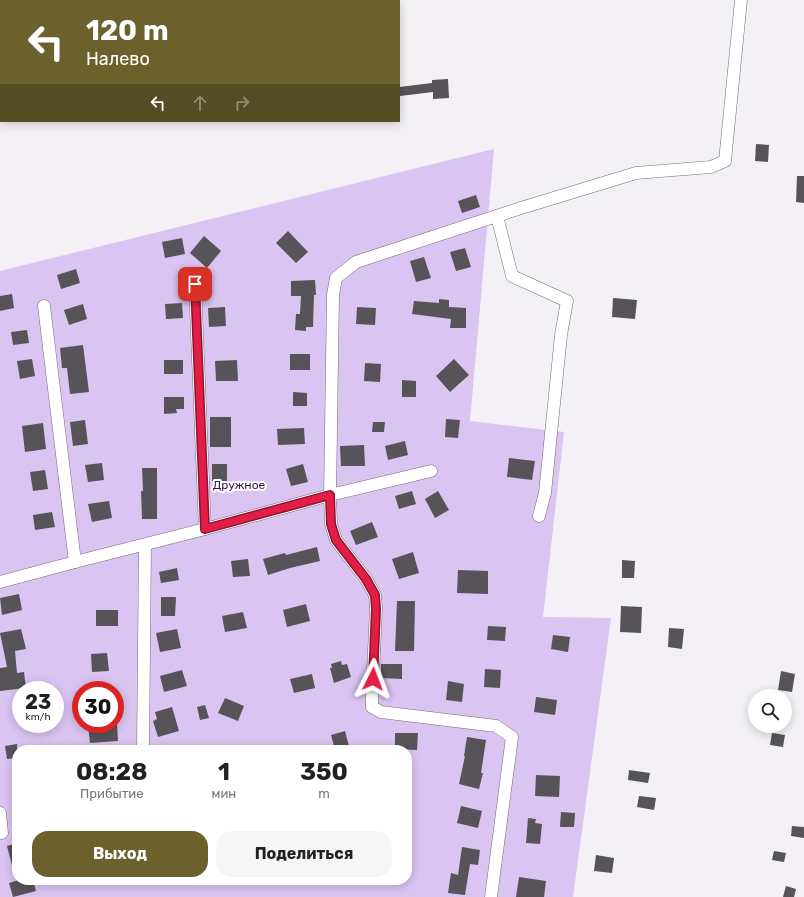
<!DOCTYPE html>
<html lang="ru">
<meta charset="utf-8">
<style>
:root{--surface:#fff;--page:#f6f6f6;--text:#202124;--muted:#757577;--accent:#6c602d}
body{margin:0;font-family:Rubik,sans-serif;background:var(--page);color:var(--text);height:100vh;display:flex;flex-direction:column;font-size:15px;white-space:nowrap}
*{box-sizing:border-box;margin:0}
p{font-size:13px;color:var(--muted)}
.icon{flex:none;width:22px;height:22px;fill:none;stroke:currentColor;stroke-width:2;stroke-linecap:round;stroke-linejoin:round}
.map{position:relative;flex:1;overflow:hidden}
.side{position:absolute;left:12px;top:745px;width:400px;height:140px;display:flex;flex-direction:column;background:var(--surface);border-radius:16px;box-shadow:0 2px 10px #0003}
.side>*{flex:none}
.guide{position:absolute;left:0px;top:0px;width:400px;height:122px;box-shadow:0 2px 10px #0003;background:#6c602d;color:#fff;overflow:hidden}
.fabs{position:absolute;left:748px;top:689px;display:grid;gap:8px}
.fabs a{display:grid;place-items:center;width:44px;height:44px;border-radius:50%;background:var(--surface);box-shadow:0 2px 10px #0003;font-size:20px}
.speed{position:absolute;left:12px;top:681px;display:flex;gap:8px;font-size:20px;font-weight:700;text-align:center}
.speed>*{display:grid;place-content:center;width:52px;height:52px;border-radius:50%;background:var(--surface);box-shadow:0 2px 10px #0003;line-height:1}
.speed small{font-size:10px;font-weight:400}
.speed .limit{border:6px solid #d22;background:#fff;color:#111}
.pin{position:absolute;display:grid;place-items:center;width:34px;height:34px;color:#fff;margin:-17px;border-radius:8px;box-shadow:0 2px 6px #0006}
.me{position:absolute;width:44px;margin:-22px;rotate:3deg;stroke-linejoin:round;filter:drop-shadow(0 0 3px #0008)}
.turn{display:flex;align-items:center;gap:14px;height:84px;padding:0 20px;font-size:18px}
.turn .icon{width:52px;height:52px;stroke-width:2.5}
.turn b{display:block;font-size:28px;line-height:34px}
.lanes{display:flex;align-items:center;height:38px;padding:0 20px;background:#0003;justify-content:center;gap:20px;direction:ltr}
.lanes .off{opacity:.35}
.eta{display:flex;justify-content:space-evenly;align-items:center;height:68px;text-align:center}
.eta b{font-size:24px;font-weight:700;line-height:28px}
.primary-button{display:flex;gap:8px;margin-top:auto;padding:8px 20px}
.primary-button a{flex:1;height:46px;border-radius:16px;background:var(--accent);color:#fff;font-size:16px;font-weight:700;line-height:46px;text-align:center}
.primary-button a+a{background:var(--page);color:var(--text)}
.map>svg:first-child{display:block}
.green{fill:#dac4f2;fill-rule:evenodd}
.building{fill:#565458}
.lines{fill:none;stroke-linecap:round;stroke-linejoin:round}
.minor-casing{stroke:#717073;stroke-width:13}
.minor{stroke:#fff;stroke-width:12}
.route-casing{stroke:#92132f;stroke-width:10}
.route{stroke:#e11d48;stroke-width:7}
.labels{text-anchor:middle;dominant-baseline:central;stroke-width:4;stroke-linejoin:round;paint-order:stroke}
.park-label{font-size:12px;fill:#381652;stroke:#fff}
</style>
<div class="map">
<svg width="804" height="897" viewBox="0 0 804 897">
<rect width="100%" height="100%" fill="#f3f1f5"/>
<path class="green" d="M 494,149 L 470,421 L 564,432 L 543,617 L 611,618 L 573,897 L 0,897 L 0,271 ZM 21,690 L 55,690 L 55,724 L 21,724 ZM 81,690 L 115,690 L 115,724 L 81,724 ZM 17,750 L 407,750 L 407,880 L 17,880 Z"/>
<g class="building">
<path d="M 448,79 L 449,98 L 433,99 L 433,92 L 400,96 L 399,87 L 432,83 L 432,80 Z"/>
<path d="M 756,144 L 769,145 L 768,162 L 755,161 Z"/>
<path d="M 797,176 L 804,176 L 804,203 L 796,202 Z"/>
<path d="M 476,195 L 480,207 L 462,213 L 458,201 Z"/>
<path d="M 288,231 L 308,252 L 296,263 L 276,243 Z"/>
<path d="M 204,236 L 221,251 L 207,268 L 190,253 Z"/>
<path d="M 182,238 L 185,254 L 165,258 L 162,242 Z"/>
<path d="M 465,248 L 471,267 L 456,271 L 450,252 Z"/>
<path d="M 424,257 L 431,278 L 416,282 L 410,261 Z"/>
<path d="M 76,269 L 80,283 L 61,289 L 57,275 Z"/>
<path d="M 315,280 L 316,295 L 314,295 L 313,327 L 306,327 L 306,331 L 295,330 L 296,314 L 300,314 L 301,296 L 291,296 L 291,281 Z"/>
<path d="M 12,294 L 14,308 L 0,311 L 0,296 Z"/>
<path d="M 613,298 L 637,300 L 635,319 L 612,317 Z"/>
<path d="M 439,299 L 449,300 L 449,307 L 466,308 L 466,328 L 450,328 L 451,319 L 412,314 L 414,301 L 439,303 Z"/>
<path d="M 182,303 L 183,318 L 166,319 L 165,304 Z"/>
<path d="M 83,304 L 87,319 L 69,325 L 64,310 Z"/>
<path d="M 225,307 L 226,326 L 209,327 L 208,308 Z"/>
<path d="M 357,307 L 376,308 L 375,325 L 356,324 Z"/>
<path d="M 27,330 L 29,343 L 13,345 L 11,332 Z"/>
<path d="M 83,345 L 89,392 L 70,394 L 67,368 L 62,368 L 60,348 Z"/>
<rect x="290" y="354" width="20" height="16"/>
<path d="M 32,359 L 35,376 L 20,379 L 17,361 Z"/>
<path d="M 454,359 L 469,375 L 450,392 L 436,376 Z"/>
<rect x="164" y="360" width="19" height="14"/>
<path d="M 237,360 L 238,381 L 216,381 L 215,361 Z"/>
<path d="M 365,363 L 381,364 L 380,382 L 364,381 Z"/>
<path d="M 402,380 L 416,381 L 416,397 L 402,397 Z"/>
<path d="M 293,392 L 307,393 L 307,406 L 293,406 Z"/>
<path d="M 164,397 L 184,397 L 184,409 L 176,409 L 177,413 L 164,414 Z"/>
<rect x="210" y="417" width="21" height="30"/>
<path d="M 446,419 L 460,420 L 458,438 L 445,437 Z"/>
<path d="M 85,420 L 88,444 L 73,446 L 70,422 Z"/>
<path d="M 373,422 L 385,422 L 384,432 L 372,432 Z"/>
<path d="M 43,423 L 46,449 L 25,452 L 22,426 Z"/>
<path d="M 304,428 L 305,444 L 278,445 L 277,429 Z"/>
<path d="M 405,441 L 408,455 L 388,460 L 385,446 Z"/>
<path d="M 364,445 L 365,466 L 341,466 L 340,446 Z"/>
<path d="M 509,458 L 535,461 L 532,480 L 507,477 Z"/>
<path d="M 102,463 L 104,480 L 88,482 L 85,465 Z"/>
<rect x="212" y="464" width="15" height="17"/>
<path d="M 303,464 L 308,482 L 291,486 L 286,469 Z"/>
<path d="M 142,468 L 157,468 L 157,519 L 142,519 L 141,491 L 143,491 Z"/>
<path d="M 45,470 L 48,489 L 33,491 L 30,472 Z"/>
<path d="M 412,491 L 416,504 L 399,509 L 395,496 Z"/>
<path d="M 438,491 L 449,510 L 435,518 L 425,499 Z"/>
<path d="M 109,501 L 112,518 L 92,522 L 88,504 Z"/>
<path d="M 52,512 L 55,527 L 35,530 L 33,515 Z"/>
<path d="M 372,522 L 378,537 L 356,545 L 350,531 Z"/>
<path d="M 317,547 L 320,561 L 290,568 L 268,575 L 263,559 L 285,553 L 286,555 Z"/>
<path d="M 413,552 L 419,573 L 399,579 L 392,559 Z"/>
<path d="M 248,559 L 250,576 L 233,577 L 231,561 Z"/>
<path d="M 622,560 L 635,561 L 634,578 L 622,578 Z"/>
<path d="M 177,568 L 179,580 L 161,583 L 159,572 Z"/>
<path d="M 458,570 L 488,571 L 488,594 L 457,593 Z"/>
<path d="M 19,594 L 22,610 L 2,615 L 0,598 Z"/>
<path d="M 161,597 L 176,597 L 175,616 L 161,616 Z"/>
<path d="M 397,601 L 415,601 L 414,651 L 395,651 Z"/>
<path d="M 306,604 L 310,621 L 287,627 L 283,610 Z"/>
<path d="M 621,606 L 642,607 L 641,633 L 620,632 Z"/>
<rect x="96" y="610" width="22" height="16"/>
<path d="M 243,612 L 247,628 L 225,632 L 222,616 Z"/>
<path d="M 488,626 L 506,627 L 505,641 L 487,640 Z"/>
<path d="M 669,628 L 684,629 L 682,649 L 668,647 Z"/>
<path d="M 21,629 L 26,649 L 15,651 L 17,673 L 24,672 L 26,688 L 0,691 L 0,668 L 7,667 L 0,633 Z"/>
<path d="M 177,629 L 181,648 L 160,652 L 156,633 Z"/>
<path d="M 553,635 L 570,637 L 568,652 L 551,649 Z"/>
<path d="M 107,653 L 109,671 L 92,672 L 91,654 Z"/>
<path d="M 341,661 L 342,665 L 347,664 L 351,677 L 334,683 L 330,668 L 332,668 L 331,664 Z"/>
<path d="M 381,664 L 402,664 L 402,679 L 381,678 Z"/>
<path d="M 485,669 L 501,670 L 500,688 L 484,687 Z"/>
<path d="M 182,670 L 187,686 L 164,692 L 160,676 Z"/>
<path d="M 781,671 L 795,674 L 792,692 L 778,690 Z"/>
<path d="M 312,674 L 315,688 L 294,693 L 290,679 Z"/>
<path d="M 448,681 L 464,684 L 462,702 L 446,700 Z"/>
<path d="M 536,697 L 557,700 L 555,715 L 534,712 Z"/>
<path d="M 225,698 L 244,706 L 238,721 L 218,713 Z"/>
<path d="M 205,705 L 209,718 L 200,720 L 197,707 Z"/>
<path d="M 172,707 L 179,731 L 158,737 L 153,721 L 157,719 L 155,712 Z"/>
<path d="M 88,724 L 117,724 L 118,741 L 90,743 Z"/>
<path d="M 345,731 L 350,750 L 335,750 L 331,735 Z"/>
<path d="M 395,733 L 418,733 L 417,750 L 395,749 Z"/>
<path d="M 772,733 L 785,735 L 783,747 L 770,745 Z"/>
<path d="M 467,737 L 486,740 L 481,773 L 483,773 L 479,789 L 459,784 L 465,756 L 464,756 Z"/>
<path d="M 17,744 L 17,758 L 7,759 L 5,746 Z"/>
<path d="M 629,770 L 650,773 L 648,783 L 628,780 Z"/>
<path d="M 536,775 L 560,776 L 559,797 L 535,796 Z"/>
<path d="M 639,796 L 656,798 L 654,810 L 637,807 Z"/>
<path d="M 461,806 L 482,811 L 478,828 L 457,823 Z"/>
<path d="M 561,812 L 575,813 L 574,827 L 560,827 Z"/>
<path d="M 528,818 L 536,819 L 535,823 L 542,824 L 540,844 L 526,843 Z"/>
<path d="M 792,826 L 804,827 L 804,838 L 791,836 Z"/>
<path d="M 17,843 L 17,872 L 14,873 L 7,846 Z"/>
<path d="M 462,847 L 480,850 L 478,865 L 470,864 L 465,895 L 448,893 L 451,873 L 458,875 Z"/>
<path d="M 774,851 L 786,853 L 784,862 L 772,860 Z"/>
<path d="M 596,855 L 614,858 L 612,873 L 594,871 Z"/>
<path d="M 519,877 L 546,881 L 544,897 L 516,897 Z"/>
<path d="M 19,880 L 33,880 L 36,891 L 13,897 L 9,883 Z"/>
<path d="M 786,886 L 796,889 L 794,897 L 783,897 Z"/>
</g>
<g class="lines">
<g class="minor-casing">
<g id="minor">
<path d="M 497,216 L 512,276 L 567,301 L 561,335 L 545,493 L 539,516"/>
<path d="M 195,284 L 205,529"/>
<path d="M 44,306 L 75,562"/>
<path d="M 0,582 L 75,562 L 205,529 L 330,495 L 431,471"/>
<path d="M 143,750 L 145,545"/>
<path d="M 0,813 L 2,833"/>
<path d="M 491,897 L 512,737 L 496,726 L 381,712 L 372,707 L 372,693 L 376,609 L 375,595 L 366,579 L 336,540 L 331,524 L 330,495 L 333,295 L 336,278 L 356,262 L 521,208 L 636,173 L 711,167 L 725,161 L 741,0"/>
</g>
</g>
<use href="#minor" class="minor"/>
</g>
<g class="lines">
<g class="route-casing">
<path id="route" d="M 195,284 L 205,529 L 330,495 L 331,524 L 336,540 L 366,579 L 375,595 L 376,609 L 373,679"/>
</g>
<use href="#route" class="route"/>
</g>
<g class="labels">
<g class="park-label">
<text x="239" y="485">Дружное</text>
</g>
</g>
</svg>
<div class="fabs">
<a><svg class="icon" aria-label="search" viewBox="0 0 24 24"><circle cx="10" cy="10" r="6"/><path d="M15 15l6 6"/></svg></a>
</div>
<div class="speed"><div>23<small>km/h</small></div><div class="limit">30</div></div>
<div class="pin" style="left:195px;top:284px;background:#d93025"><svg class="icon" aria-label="arrive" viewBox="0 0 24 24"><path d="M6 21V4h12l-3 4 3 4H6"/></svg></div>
<svg class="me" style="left:373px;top:679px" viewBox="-20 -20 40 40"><path d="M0-17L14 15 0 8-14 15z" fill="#e11d48" stroke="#fff" stroke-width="4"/></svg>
<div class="guide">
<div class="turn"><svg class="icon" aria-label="left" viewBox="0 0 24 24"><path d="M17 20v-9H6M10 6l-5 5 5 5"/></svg><div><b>120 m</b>Налево</div></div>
<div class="lanes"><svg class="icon" aria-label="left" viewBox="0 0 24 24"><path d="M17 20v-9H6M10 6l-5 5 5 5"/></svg><svg class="icon off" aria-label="ahead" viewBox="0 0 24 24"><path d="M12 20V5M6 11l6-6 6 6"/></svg><svg class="icon off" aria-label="right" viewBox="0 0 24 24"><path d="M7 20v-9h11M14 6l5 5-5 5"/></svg></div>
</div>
<section class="side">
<div class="eta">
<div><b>08:28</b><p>Прибытие</p></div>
<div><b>1</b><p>мин</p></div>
<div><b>350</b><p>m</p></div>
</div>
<div class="primary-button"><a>Выход</a><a>Поделиться</a></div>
</section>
</div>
